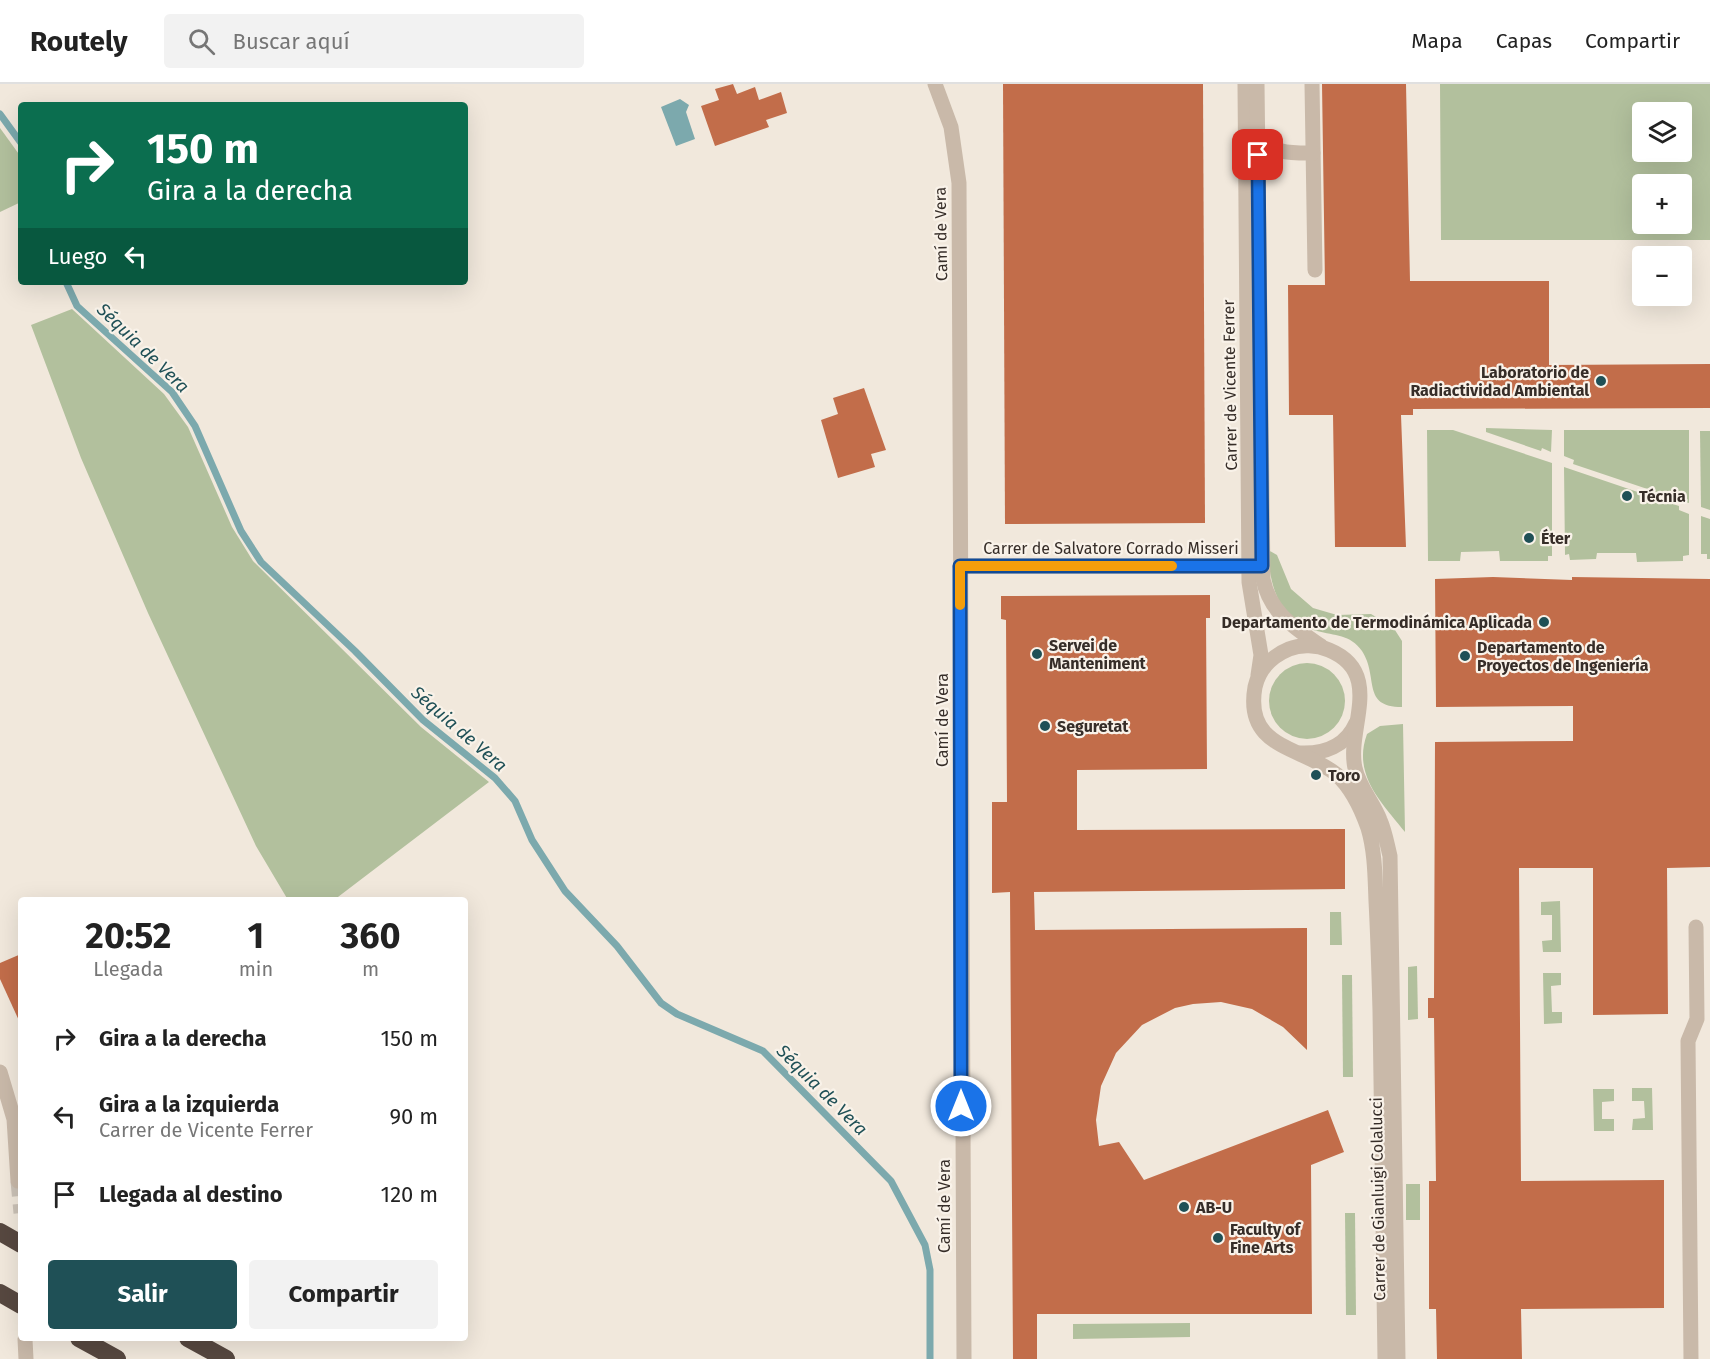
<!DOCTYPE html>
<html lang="es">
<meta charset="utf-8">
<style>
:root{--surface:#fff;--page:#f2f2f2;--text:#222;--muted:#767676;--line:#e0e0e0;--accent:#1f5056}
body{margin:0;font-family:"Fira Sans",sans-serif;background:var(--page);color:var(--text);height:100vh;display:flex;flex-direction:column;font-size:22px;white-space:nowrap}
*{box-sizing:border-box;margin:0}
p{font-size:20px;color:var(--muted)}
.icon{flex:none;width:33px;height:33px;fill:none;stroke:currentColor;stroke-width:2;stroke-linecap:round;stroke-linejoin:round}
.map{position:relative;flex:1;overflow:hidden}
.side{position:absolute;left:18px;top:813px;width:450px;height:444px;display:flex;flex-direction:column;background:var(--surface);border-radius:6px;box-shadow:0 6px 24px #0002}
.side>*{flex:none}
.top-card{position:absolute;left:18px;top:18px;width:450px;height:183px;border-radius:6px;box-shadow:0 6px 24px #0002;background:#0b6e4f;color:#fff;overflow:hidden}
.buttons{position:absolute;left:1632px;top:18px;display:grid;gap:12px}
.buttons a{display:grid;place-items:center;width:60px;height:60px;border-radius:6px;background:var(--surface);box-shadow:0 6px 24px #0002;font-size:30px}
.pin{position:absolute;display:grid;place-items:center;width:51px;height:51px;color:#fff;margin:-26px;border-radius:12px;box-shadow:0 3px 9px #0006}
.me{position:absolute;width:66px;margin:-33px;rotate:0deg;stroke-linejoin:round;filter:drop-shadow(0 0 4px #0008)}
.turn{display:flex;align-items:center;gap:21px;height:126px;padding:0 30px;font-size:27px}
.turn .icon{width:78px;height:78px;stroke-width:2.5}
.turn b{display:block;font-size:42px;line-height:51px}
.then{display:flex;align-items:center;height:57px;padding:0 30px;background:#0003;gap:12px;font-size:22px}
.eta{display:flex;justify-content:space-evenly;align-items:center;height:102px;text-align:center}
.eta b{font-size:36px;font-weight:700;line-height:42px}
.action{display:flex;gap:12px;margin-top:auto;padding:12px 30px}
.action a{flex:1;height:69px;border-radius:6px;background:var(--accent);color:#fff;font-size:24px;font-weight:700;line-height:69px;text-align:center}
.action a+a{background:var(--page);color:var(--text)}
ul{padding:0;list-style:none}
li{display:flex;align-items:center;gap:18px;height:78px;padding:0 30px}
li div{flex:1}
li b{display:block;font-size:22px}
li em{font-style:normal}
header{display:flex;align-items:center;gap:36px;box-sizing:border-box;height:84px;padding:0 30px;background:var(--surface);border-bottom:2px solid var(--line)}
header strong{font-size:28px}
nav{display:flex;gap:33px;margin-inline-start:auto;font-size:21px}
.search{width:420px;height:54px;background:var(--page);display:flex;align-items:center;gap:15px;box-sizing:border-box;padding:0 21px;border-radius:6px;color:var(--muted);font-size:22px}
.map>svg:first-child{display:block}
.green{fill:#b2c09d;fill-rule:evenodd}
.water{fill:#7ca9ad}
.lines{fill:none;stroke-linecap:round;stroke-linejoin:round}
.stream{stroke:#7ca9ad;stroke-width:7}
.building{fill:#c26d4a}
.minor-tunnel{stroke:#ccc3b8;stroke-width:15;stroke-dasharray:15 8;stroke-linecap:butt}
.minor{stroke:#c9b9a9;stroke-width:15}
.highway{stroke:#574840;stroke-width:18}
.route-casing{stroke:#114b97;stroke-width:15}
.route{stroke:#1a73e8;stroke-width:10}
.slow{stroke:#f59e0b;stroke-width:10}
.poi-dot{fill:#1f5056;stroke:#f9f2e9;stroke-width:2}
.labels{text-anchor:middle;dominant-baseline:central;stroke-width:4.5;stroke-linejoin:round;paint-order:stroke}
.street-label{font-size:16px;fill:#362d28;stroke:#f9f2e9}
.poi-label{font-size:16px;font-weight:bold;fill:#362d28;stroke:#f9f2e9;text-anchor:start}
.water-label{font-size:18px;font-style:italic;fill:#1f5056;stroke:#f9f2e9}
</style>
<header>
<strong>Routely</strong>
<div class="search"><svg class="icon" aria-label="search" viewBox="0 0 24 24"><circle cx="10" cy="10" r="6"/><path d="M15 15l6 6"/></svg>Buscar aquí</div>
<nav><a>Mapa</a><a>Capas</a><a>Compartir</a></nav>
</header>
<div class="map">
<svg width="1710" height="1275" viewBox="0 0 1710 1275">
<rect width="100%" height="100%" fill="#f1e8dc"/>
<g class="green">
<path d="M 1440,0 L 1710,0 L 1710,156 L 1441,156 ZM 1642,28 L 1682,28 L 1682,68 L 1642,68 ZM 1642,100 L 1682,100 L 1682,140 L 1642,140 Z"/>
<path d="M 0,44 L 21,73 L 21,118 L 0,128 Z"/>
<path d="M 72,225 L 164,310 L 188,343 L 232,443 L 253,477 L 421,643 L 489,698 L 334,816 L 288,816 L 256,762 L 148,529 L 81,374 L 31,241 Z"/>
<path d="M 1486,344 L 1552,346 L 1551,368 L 1542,364 L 1541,367 L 1486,348 Z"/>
<path d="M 1427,346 L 1453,346 L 1552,379 L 1552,472 L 1548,472 L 1548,477 L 1500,477 L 1499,467 L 1461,468 L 1460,477 L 1428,477 Z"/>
<path d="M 1564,346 L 1689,346 L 1689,419 L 1573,380 L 1574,376 L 1564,372 Z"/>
<path d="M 1700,347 L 1710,347 L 1710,426 L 1701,423 Z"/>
<path d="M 1564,383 L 1679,422 L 1679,426 L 1689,430 L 1689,471 L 1683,472 L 1683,477 L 1637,478 L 1636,469 L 1597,469 L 1596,475 L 1570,476 L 1569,470 L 1565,471 Z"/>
<path d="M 1701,432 L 1710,435 L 1710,475 L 1707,475 L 1707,470 L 1701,470 Z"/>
<path d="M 1268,466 L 1277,471 L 1291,505 L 1313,524 L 1337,531 L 1371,530 L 1393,543 L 1402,557 L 1402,623 C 1361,623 1379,593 1362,567 C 1350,550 1335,552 1317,547 C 1279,538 1269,500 1268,466 Z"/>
<circle cx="1307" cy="617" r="38"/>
<path d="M 1403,640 L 1405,748 C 1382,719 1352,691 1367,650 L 1380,642 Z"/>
<path d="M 1560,817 L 1561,868 L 1543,868 L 1542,857 L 1552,856 L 1552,831 L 1541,831 L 1541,818 Z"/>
<path d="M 1330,828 L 1341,828 L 1342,861 L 1330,861 Z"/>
<path d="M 1417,882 L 1418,935 L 1408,936 L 1408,883 Z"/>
<path d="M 1543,889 L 1561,889 L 1561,901 L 1551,902 L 1552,928 L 1562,928 L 1562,939 L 1544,940 Z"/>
<path d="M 1342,891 L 1352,891 L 1353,993 L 1343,993 Z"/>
<path d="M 1632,1004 L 1652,1004 L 1653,1046 L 1632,1046 L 1633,1035 L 1645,1034 L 1644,1017 L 1632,1017 Z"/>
<path d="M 1593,1005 L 1614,1005 L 1614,1017 L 1602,1018 L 1602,1035 L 1614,1035 L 1614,1047 L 1594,1047 Z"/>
<rect x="1406" y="1100" width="14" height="36"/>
<path d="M 1345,1129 L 1355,1129 L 1356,1231 L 1346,1231 Z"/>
<path d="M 1190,1239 L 1190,1253 L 1073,1255 L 1073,1240 Z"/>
</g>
<path class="water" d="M 680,15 L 689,21 L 686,28 L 695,55 L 676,62 L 661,23 Z"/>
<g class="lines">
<g class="stream">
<path d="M 0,30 L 21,59"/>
<path d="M 66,198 L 77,222 L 172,308 L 195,342 L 241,447 L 261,478 L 355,567 L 423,636 L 495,694 L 515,717 L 532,756 L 565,807 L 617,862 L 661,919 L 677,930 L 763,967 L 891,1097 L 925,1161 L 930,1186 L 930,1275"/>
</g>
</g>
<g class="building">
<path d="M 733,0 L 737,10 L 755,3 L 759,16 L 781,8 L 787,29 L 766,36 L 769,43 L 715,62 L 701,22 L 719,16 L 715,5 Z"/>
<path d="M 1003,0 L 1203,0 L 1205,439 L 1005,440 Z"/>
<path d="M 1322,0 L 1406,0 L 1410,197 L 1549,197 L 1549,281 L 1710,280 L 1710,324 L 1413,325 L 1413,331 L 1401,331 L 1406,463 L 1335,463 L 1333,331 L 1289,331 L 1288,201 L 1325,201 Z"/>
<path d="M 864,304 L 886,366 L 871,370 L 875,383 L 838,394 L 821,336 L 838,330 L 833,314 Z"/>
<path d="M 1493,493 L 1572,496 L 1572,493 L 1710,495 L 1710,783 L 1667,784 L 1668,930 L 1593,931 L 1593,784 L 1519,784 L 1521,1097 L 1664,1096 L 1664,1224 L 1521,1225 L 1522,1275 L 1437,1275 L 1436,1225 L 1429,1225 L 1429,1097 L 1436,1097 L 1434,934 L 1428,934 L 1428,914 L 1434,914 L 1435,658 L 1573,657 L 1573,622 L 1436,623 L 1435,495 Z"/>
<path d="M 1210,511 L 1210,534 L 1206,534 L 1207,685 L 1077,686 L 1077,746 L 1345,745 L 1345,805 L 1034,808 L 1035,846 L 1307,844 L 1307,966 L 1283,943 L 1252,925 L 1221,918 L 1193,920 L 1175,924 L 1142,941 L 1116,969 L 1101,1002 L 1096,1036 L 1099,1062 L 1119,1058 L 1144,1096 L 1328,1026 L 1344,1068 L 1311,1081 L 1312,1230 L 1037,1230 L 1037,1275 L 1013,1275 L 1010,808 L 992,809 L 992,718 L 1007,718 L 1006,536 L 1001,535 L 1001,512 Z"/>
<path d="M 21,870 L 21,941 L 0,895 L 0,879 Z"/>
</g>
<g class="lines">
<path class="minor-tunnel" d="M 18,1097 L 21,1129"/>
<g class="minor">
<path d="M 935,0 L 951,43 L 959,99 L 964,1275"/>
<path d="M 1245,0 L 1249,498 L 1261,571 L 1258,591"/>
<path d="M 1257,0 L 1263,495 C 1270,529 1294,543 1321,562"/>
<path d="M 1312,0 L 1315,186"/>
<path d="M 1257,50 C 1273,70 1289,69 1313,69"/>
<path d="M 960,482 L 1257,482"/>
<path d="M 1300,669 C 1324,670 1346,662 1356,639"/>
<path d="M 0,988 L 14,1035 L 18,1097"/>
<path d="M 25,1255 L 26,1275"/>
<path d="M 1385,1275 C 1383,1159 1381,1043 1380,927 C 1379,890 1378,854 1376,817 C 1375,793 1375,767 1368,744 C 1361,724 1352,704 1336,690 C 1301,662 1244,665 1255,603 C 1259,585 1272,572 1289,565 C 1301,560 1317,561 1329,566 C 1385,589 1346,645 1355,684 C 1359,703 1373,718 1380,736 C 1385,747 1387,760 1390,772 L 1398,1275"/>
<path d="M 1691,1275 L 1688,957 L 1697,935 L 1696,843"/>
</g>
<g class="highway">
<path d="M 0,1148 L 21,1160"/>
<path d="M 0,1209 L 21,1221"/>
<path d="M 79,1254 L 117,1275"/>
<path d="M 188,1254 L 226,1275"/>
</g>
</g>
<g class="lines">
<g class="route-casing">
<path id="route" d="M 961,1022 L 960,482 L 1262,482 L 1258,71"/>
</g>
<use href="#route" class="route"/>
<path class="slow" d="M 960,521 L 960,482 L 1172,482"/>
</g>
<g class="poi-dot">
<circle cx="1601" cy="297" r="6"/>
<circle cx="1627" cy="412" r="6"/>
<circle cx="1529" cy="454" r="6"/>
<circle cx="1544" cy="538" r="6"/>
<circle cx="1037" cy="570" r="6"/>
<circle cx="1465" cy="572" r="6"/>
<circle cx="1045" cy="642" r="6"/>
<circle cx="1316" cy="691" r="6"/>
<circle cx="1184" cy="1123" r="6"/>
<circle cx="1218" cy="1154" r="6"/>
</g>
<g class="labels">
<g class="street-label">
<text transform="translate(941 150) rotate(-91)">Camí de Vera</text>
<text transform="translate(1230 301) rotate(-91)">Carrer de Vicente Ferrer</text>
<text x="1111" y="464">Carrer de Salvatore Corrado Misseri</text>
<text transform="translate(942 636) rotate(-90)">Camí de Vera</text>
<text transform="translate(1378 1115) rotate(-91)">Carrer de Gianluigi Colalucci</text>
<text transform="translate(944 1122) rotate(-90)">Camí de Vera</text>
</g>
<g class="poi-label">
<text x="1589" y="288" text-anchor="end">Laboratorio de<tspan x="1589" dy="18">Radiactividad Ambiental</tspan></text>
<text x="1639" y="412">Técnia</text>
<text x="1541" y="454">Éter</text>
<text x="1532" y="538" text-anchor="end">Departamento de Termodinámica Aplicada</text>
<text x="1049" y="561">Servei de<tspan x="1049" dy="18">Manteniment</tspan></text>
<text x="1477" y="563">Departamento de<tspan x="1477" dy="18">Proyectos de Ingeniería</tspan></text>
<text x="1057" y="642">Seguretat</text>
<text x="1328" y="691">Toro</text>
<text x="1196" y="1123">AB-U</text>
<text x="1230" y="1145">Faculty of<tspan x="1230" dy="18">Fine Arts</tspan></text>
</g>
<g class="water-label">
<text transform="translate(143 264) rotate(44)">Séquia de Vera</text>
<text transform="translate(459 645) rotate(41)">Séquia de Vera</text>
<text transform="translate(822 1006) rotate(45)">Séquia de Vera</text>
</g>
</g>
</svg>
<div class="buttons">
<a><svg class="icon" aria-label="layers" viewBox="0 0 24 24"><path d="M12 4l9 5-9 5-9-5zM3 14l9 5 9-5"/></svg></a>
<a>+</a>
<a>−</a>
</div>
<div class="pin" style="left:1258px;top:71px;background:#d93025"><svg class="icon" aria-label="arrive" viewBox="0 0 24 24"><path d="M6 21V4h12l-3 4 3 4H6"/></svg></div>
<svg class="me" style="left:961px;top:1022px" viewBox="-20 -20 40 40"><circle r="17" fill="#1a73e8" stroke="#fff" stroke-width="3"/><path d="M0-11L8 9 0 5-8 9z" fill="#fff"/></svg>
<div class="top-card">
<div class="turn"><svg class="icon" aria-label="right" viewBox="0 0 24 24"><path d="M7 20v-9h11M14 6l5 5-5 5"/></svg><div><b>150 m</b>Gira a la derecha</div></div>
<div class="then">Luego<svg class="icon" aria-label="left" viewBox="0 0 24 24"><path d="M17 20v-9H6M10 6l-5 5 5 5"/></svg></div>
</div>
<section class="side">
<div class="eta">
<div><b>20:52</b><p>Llegada</p></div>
<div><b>1</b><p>min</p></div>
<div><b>360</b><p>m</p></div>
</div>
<ul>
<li><svg class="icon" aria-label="right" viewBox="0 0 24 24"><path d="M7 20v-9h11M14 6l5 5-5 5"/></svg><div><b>Gira a la derecha</b></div><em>150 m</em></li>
<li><svg class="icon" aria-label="left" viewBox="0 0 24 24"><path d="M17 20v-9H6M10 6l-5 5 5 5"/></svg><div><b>Gira a la izquierda</b><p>Carrer de Vicente Ferrer</p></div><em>90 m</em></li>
<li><svg class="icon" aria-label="arrive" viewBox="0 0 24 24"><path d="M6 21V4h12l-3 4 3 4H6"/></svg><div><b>Llegada al destino</b></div><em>120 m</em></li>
</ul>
<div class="action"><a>Salir</a><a>Compartir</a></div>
</section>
</div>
